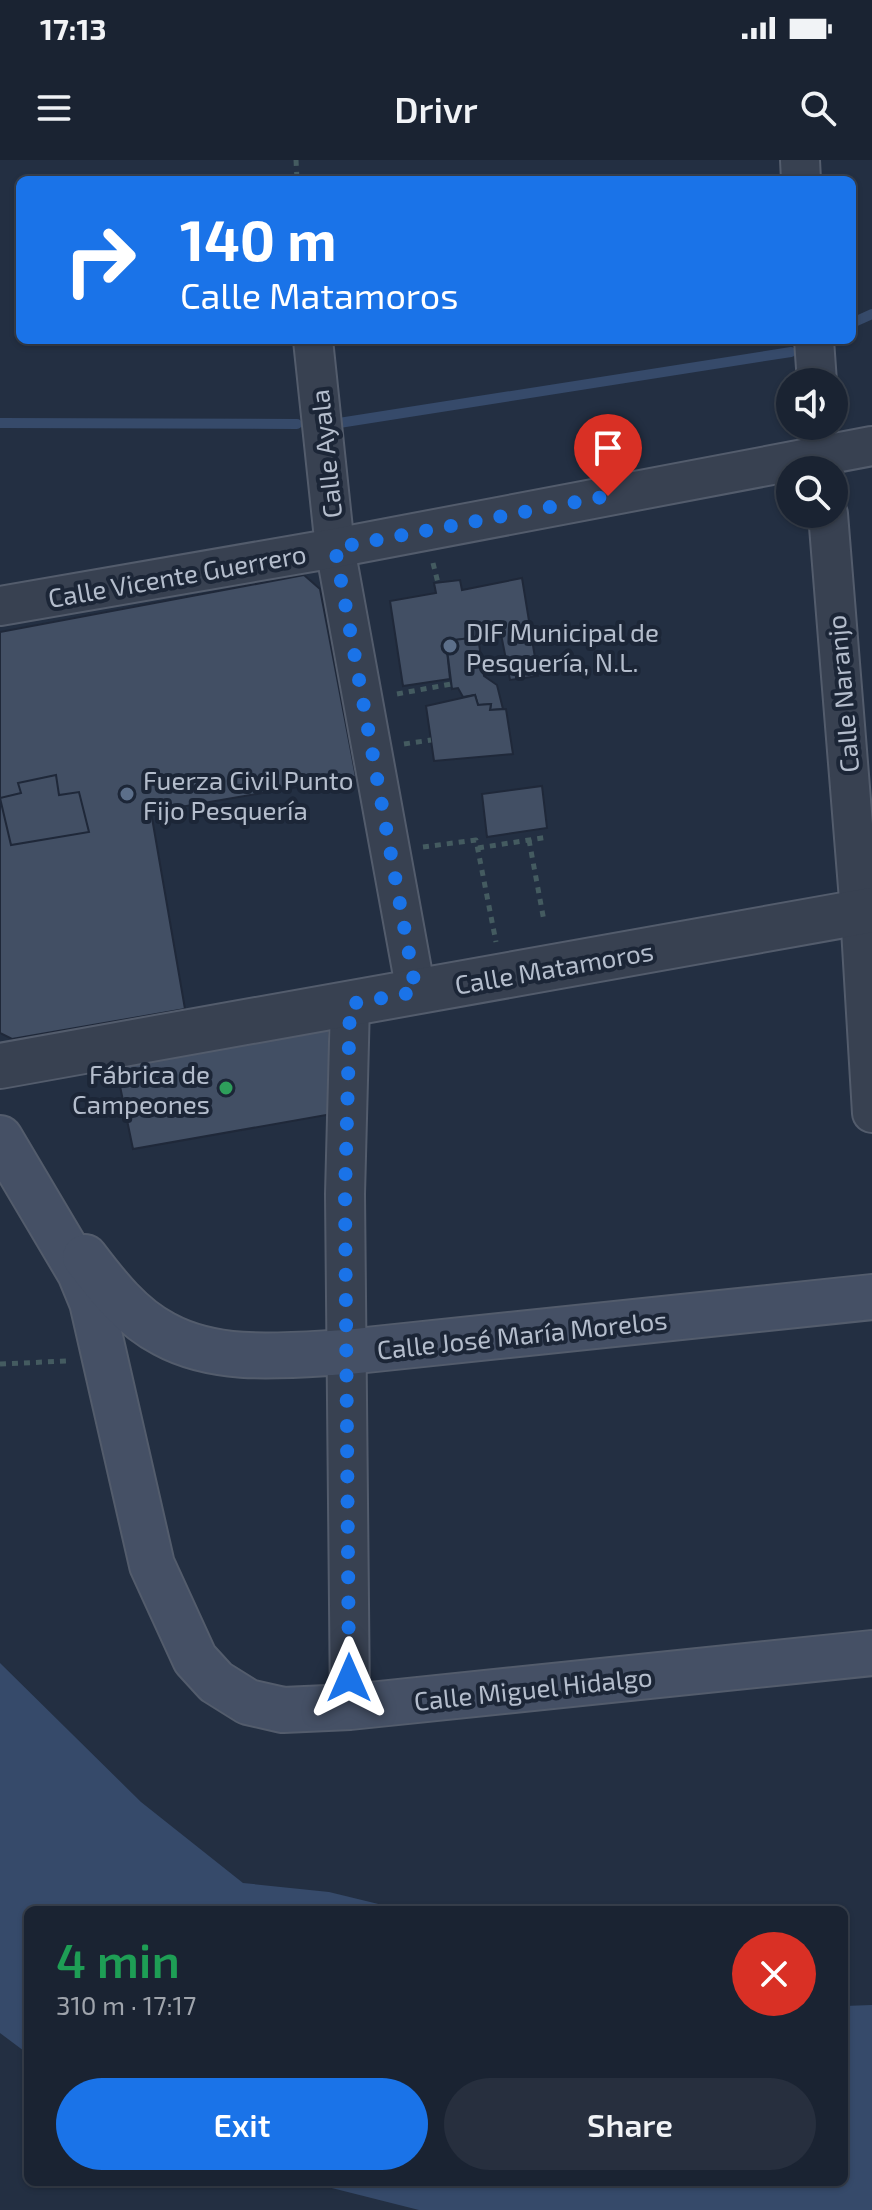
<!DOCTYPE html>
<meta charset="utf-8">
<style>
:root{--surface:#1a2332;--page:#272f3e;--text:#f1f3f6;--muted:#9fa4ac;--line:#38404d;--accent:#1a73e8}
body{margin:0;font-family:"Exo 2",sans-serif;background:var(--page);color:var(--text);height:100vh;display:flex;flex-direction:column;font-size:30px;white-space:nowrap}
*{box-sizing:border-box;margin:0}
p{font-size:26px;color:var(--muted)}
.icon{flex:none;width:44px;height:44px;fill:none;stroke:currentColor;stroke-width:2;stroke-linecap:round;stroke-linejoin:round}
.map{position:relative;flex:1;overflow:hidden}
.panel{position:absolute;left:24px;top:1746px;width:824px;height:280px;display:flex;flex-direction:column;background:var(--surface);border-radius:12px;box-shadow:0 2px 6px #0004,0 0 0 2px var(--line)}
.panel>*{flex:none}
.hud{position:absolute;left:16px;top:16px;width:840px;height:168px;border-radius:12px;box-shadow:0 2px 6px #0004,0 0 0 2px var(--line);background:#1a73e8;color:#fff;overflow:hidden}
.buttons{position:absolute;left:776px;top:208px;display:grid;gap:16px}
.buttons a{display:grid;place-items:center;width:72px;height:72px;border-radius:50%;background:var(--surface);box-shadow:0 2px 6px #0004,0 0 0 2px var(--line);font-size:40px}
.pin{position:absolute;display:grid;place-items:center;width:68px;height:68px;color:#fff;margin:-82px -34px;border-radius:50% 50% 50% 0;rotate:-45deg;box-shadow:0 0 8px #0007}
.pin .icon{rotate:45deg}
.me{position:absolute;width:88px;margin:-44px;rotate:0deg;stroke-linejoin:round;filter:drop-shadow(0 0 6px #0008)}
.turn{display:flex;align-items:center;gap:28px;height:168px;padding:0 32px;font-size:36px}
.turn .icon{width:104px;height:104px;stroke-width:2.5}
.turn b{display:block;font-size:56px;line-height:68px}
.round{display:grid;place-items:center;flex:none;width:84px;height:84px;border-radius:42px;background:var(--page)}
.summary{display:flex;align-items:center;justify-content:space-between;height:136px;padding:0 32px}
h1{font-size:48px;font-weight:600;line-height:60px;color:#1e9e55}
.action{display:flex;gap:16px;margin-top:auto;padding:16px 32px}
.action a{flex:1;height:92px;border-radius:48px;background:var(--accent);color:#fff;font-size:32px;font-weight:600;line-height:92px;text-align:center}
.action a+a{background:var(--page);color:var(--text)}
.status{display:flex;justify-content:space-between;align-items:center;height:56px;padding:0 40px;background:var(--surface);direction:ltr}
.status svg{height:22px;fill:currentColor}
header{display:flex;justify-content:space-between;align-items:center;height:104px;padding:0 32px;background:var(--surface);font-size:36px;font-weight:600}
.map>svg:first-child{display:block}
.water{fill:#364a6a}
.lines{fill:none;stroke-linecap:round;stroke-linejoin:round}
.stream{stroke:#364a6a;stroke-width:10}
.building{fill:#424f64;stroke:#1f2839;stroke-width:2}
.minor-casing{stroke:#535c6c;stroke-width:42}
.tertiary-casing{stroke:#535c6c;stroke-width:48}
.secondary-casing{stroke:#535c6c;stroke-width:48}
.path{stroke:#445b60;stroke-width:5;stroke-dasharray:6 6;stroke-linecap:butt}
.minor{stroke:#384151;stroke-width:38}
.tertiary{stroke:#384151;stroke-width:44}
.secondary{stroke:#455065;stroke-width:44}
.route{stroke:#1a73e8;stroke-width:14;stroke-dasharray:0 25.2}
.service-dot{fill:#5c6f8a;stroke:#1c2637;stroke-width:3}
.leisure-dot{fill:#2e9e5b;stroke:#1c2637;stroke-width:3}
.labels{text-anchor:middle;dominant-baseline:central;stroke-width:8;stroke-linejoin:round;paint-order:stroke}
.street-label{font-size:26px;fill:#b4bdcc;stroke:#1c2637}
.poi-label{font-size:26px;fill:#b4bdcc;stroke:#1c2637;text-anchor:start}
</style>
<div class="status"><b>17:13</b><svg viewBox="0 0 49 12"><path d="M0 12V9h3v3zM5 12V6h3v6zM10 12V3h3v9zM15 12V0h3v12zM26 1h20v11H26zM47 4h2v5h-2z"/></svg></div>
<header><svg class="icon" aria-label="menu" viewBox="0 0 24 24"><path d="M4 6h16M4 12h16M4 18h16"/></svg>Drivr<svg class="icon" aria-label="search" viewBox="0 0 24 24"><circle cx="10" cy="10" r="6"/><path d="M15 15l6 6"/></svg></header>
<div class="map">
<svg width="872" height="2050" viewBox="0 0 872 2050">
<rect width="100%" height="100%" fill="#232f42"/>
<g class="water">
<path d="M 0,1503 L 141,1642 L 243,1723 L 329,1732 L 403,1750 L 28,1750 L 28,1894 L 0,1873 Z"/>
<path d="M 872,1845 L 872,2050 L 419,2050 L 308,2022 L 844,2022 L 844,1846 Z"/>
</g>
<g class="lines">
<g class="stream">
<path d="M 852,163 L 872,154"/>
<path d="M 0,263 L 297,264"/>
<path d="M 339,263 L 791,192"/>
</g>
</g>
<g class="building">
<path d="M 304,415 L 320,429 L 356,617 L 151,652 L 185,849 L 12,879 L 0,873 L 0,472 Z"/>
<path d="M 522,418 L 538,516 L 510,520 L 501,474 L 446,481 L 450,519 L 403,526 L 390,441 L 436,433 L 434,423 L 460,420 L 462,430 Z"/>
<path d="M 478,477 L 484,516 L 497,525 L 503,549 L 490,550 L 491,544 L 478,545 L 475,535 L 463,537 L 458,528 L 452,529 L 446,481 Z"/>
<path d="M 475,535 L 478,545 L 491,544 L 490,550 L 506,549 L 513,594 L 434,601 L 426,546 Z"/>
<path d="M 56,615 L 59,635 L 79,632 L 89,672 L 11,685 L 0,638 L 21,633 L 18,623 Z"/>
<path d="M 542,626 L 547,668 L 487,677 L 482,634 Z"/>
<path d="M 329,862 L 332,954 L 133,989 L 115,902 Z"/>
</g>
<g class="lines">
<g class="minor-casing">
<g id="minor">
<path d="M 800,0 L 801,20"/>
<path d="M 313,180 L 335,388 L 416,832"/>
<path d="M 814,180 L 817,222"/>
<path d="M 828,354 L 860,752 L 872,953"/>
<path d="M 0,446 L 335,388 L 872,286"/>
<path d="M 350,1547 L 345,1034 L 350,844"/>
</g>
</g>
<g class="tertiary-casing">
<path id="tertiary" d="M 0,906 L 872,750"/>
</g>
<g class="secondary-casing">
<g id="secondary">
<path d="M 0,978 L 80,1113 L 92,1142 L 152,1405 L 195,1499 L 216,1522 L 248,1542 L 283,1550 L 350,1547 L 872,1493"/>
<path d="M 85,1097 C 107,1126 131,1157 164,1174 C 219,1204 287,1195 347,1192 L 872,1137"/>
</g>
</g>
<g class="path">
<path d="M 296,0 L 297,20"/>
<path d="M 433,403 L 438,423"/>
<path d="M 397,534 L 451,524"/>
<path d="M 404,584 L 431,580"/>
<path d="M 529,680 L 544,761"/>
<path d="M 423,687 L 476,680 L 496,782"/>
<path d="M 478,688 L 548,677"/>
<path d="M 0,1204 L 67,1201"/>
</g>
<use href="#minor" class="minor"/>
<use href="#tertiary" class="tertiary"/>
<use href="#secondary" class="secondary"/>
</g>
<g class="lines">
<path class="route" d="M 349,1518 L 345,1034 L 350,844 L 416,832 L 335,388 L 608,336"/>
</g>
<g class="service-dot">
<circle cx="450" cy="486" r="8"/>
<circle cx="127" cy="634" r="8"/>
</g>
<circle class="leisure-dot" cx="226" cy="928" r="8"/>
<g class="labels">
<g class="street-label">
<text transform="translate(325 294) rotate(-96)">Calle Ayala</text>
<text transform="translate(177 415) rotate(-10)">Calle Vicente Guerrero</text>
<text transform="translate(842 534) rotate(-95)">Calle Naranjo</text>
<text transform="translate(554 807) rotate(-10)">Calle Matamoros</text>
<text transform="translate(522 1174) rotate(-6)">Calle José María Morelos</text>
<text transform="translate(533 1528) rotate(-6)">Calle Miguel Hidalgo</text>
</g>
<g class="poi-label">
<text x="466" y="471">DIF Municipal de<tspan x="466" dy="30">Pesquería, N.L.</tspan></text>
<text x="143" y="619">Fuerza Civil Punto<tspan x="143" dy="30">Fijo Pesquería</tspan></text>
<text x="210" y="913" text-anchor="end">Fábrica de<tspan x="210" dy="30">Campeones</tspan></text>
</g>
</g>
</svg>
<div class="buttons">
<a><svg class="icon" aria-label="sound" viewBox="0 0 24 24"><path d="M4 9h4l5-4v14l-5-4H4zM17 9q2 3 0 6"/></svg></a>
<a><svg class="icon" aria-label="search" viewBox="0 0 24 24"><circle cx="10" cy="10" r="6"/><path d="M15 15l6 6"/></svg></a>
</div>
<div class="pin" style="left:608px;top:336px;background:#d93025"><svg class="icon" aria-label="arrive" viewBox="0 0 24 24"><path d="M6 21V4h12l-3 4 3 4H6"/></svg></div>
<svg class="me" style="left:349px;top:1518px" viewBox="-20 -20 40 40"><path d="M0-17L14 15 0 8-14 15z" fill="#1a73e8" stroke="#fff" stroke-width="4"/></svg>
<div class="hud">
<div class="turn"><svg class="icon" aria-label="right" viewBox="0 0 24 24"><path d="M7 20v-9h11M14 6l5 5-5 5"/></svg><div><b>140 m</b>Calle Matamoros</div></div>
</div>
<section class="panel">
<div class="summary"><div><h1>4 min</h1><p>310 m · 17:17</p></div><a class="round" style="background:#d93025;color:#fff"><svg class="icon" aria-label="close" viewBox="0 0 24 24"><path d="M6 6l12 12M18 6L6 18"/></svg></a></div>
<div class="action"><a>Exit</a><a>Share</a></div>
</section>
</div>
